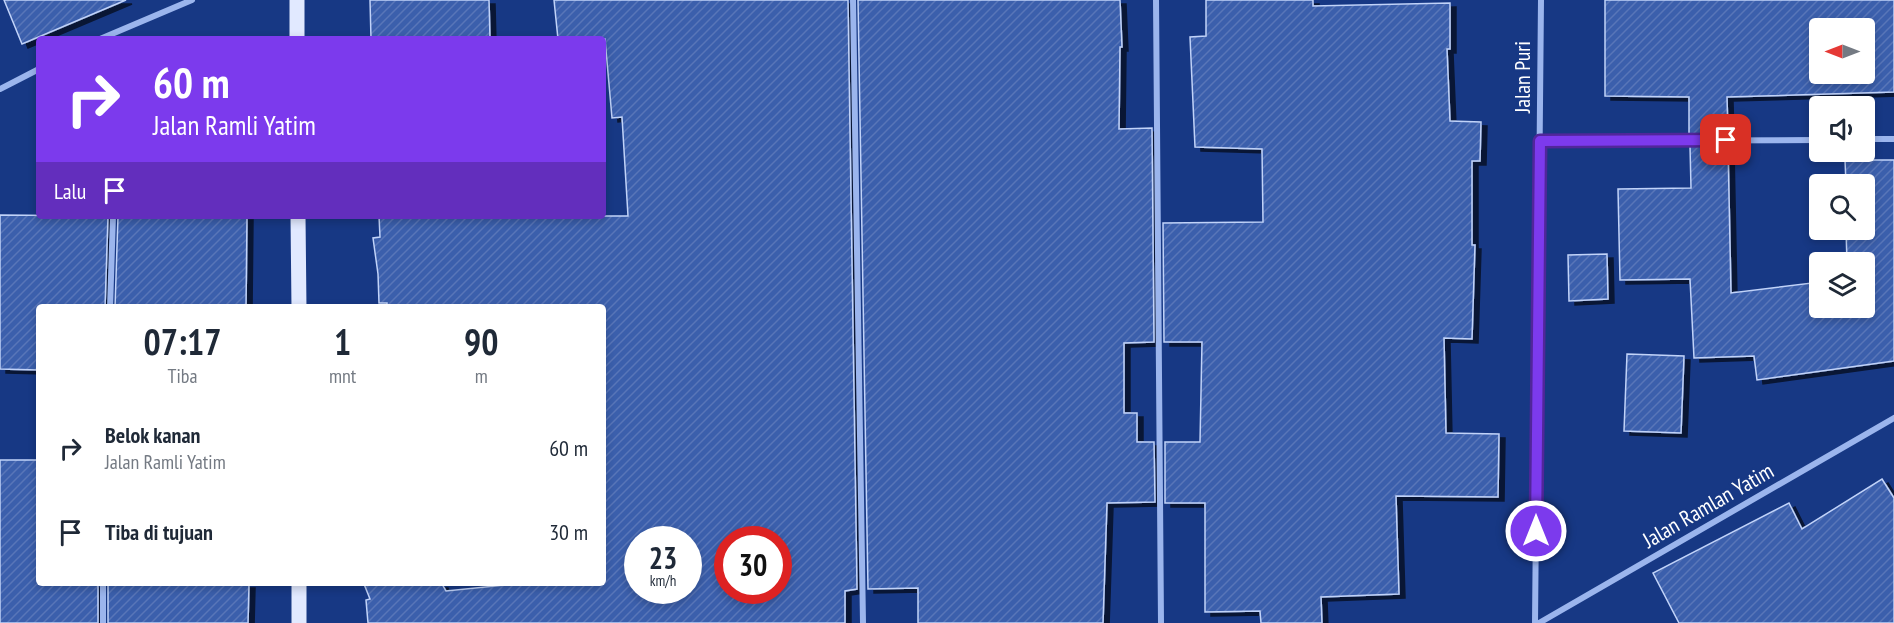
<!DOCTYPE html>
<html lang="id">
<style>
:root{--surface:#fff;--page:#f6f6f7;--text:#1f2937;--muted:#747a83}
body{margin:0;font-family:"PT Sans Narrow",sans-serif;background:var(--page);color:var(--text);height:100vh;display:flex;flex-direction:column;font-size:22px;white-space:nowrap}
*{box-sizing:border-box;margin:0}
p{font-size:20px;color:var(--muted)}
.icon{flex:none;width:33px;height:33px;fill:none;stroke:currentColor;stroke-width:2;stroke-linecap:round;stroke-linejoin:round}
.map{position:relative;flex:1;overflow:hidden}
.details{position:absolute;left:36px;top:304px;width:570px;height:282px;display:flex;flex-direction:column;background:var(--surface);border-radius:6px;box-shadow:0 3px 9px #0003}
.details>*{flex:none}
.top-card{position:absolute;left:36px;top:36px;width:570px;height:183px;border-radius:6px;box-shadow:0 3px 9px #0003;background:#7c3aed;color:#fff;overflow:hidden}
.needle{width:39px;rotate:270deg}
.tools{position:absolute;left:1809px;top:18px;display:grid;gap:12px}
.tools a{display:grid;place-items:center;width:66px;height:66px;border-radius:6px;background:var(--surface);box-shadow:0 3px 9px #0003;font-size:30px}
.speed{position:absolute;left:624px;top:526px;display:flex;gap:12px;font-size:30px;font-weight:700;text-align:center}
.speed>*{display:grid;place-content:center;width:78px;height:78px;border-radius:50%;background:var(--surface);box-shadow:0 3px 9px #0003;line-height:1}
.speed small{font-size:15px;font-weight:400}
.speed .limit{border:9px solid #d22;background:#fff;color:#111}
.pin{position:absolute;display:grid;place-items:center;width:51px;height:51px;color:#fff;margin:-26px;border-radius:12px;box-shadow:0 3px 9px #0006}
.me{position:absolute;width:66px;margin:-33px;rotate:0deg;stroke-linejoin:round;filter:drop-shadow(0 0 4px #0008)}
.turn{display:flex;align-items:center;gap:21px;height:126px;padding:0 18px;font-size:27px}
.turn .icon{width:78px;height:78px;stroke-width:2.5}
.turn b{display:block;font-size:42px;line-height:51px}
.then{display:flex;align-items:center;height:57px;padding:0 18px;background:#0003;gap:12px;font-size:22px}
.eta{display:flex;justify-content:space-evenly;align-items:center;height:102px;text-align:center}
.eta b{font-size:36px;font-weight:700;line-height:42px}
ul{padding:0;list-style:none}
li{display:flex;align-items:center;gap:18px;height:84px;padding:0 18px}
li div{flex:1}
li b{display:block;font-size:22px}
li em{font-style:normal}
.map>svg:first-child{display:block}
.building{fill:url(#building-hatch);stroke:#c1d3f9;stroke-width:1.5;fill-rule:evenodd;filter:url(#shadow)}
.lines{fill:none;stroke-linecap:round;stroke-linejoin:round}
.street{stroke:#9bb5ed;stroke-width:6}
.primary{stroke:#e1e9ff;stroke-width:15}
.route-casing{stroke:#51269a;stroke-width:15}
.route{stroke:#7c3aed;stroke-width:10}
.labels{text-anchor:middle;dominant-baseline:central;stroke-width:4.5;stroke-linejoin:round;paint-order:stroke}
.street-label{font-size:22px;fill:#fff;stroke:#173884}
</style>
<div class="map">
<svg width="1894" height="623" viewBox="0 0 1894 623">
<defs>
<pattern id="building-hatch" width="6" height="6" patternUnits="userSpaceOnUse" patternTransform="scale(1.5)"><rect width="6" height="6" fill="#3b5eac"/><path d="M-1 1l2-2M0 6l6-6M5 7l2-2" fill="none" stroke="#5876b8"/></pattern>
<filter id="shadow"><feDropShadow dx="6" dy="4" stdDeviation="0" flood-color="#0009"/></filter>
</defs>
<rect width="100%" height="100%" fill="#173884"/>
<g class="building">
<path d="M 4,0 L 126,0 L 22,44 Z"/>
<path d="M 370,0 L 489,0 L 490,39 L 371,39 Z"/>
<path d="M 554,0 L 848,0 L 857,589 L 845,591 L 845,623 L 368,623 L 366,600 L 370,599 L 364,584 L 442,584 L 446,591 L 515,584 L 603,584 L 603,308 L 387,308 L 387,303 L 379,303 L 378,274 L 373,238 L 380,237 L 379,216 L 628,216 L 622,117 L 612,118 L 605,39 L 558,39 ZM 638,540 L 688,540 L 688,591 L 638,591 ZM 728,540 L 778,540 L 778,591 L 728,591 Z"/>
<path d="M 858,0 L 1120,0 L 1122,47 L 1120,47 L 1119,129 L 1152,128 L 1154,342 L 1124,343 L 1124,413 L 1137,413 L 1137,442 L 1154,442 L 1155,502 L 1107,503 L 1103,623 L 918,623 L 918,588 L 868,589 Z"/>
<path d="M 1206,0 L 1313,0 L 1313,6 L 1450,3 L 1450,49 L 1447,49 L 1450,121 L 1481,122 L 1480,161 L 1472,161 L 1472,245 L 1475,245 L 1472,339 L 1444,338 L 1446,433 L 1499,434 L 1498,497 L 1396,496 L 1399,594 L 1321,597 L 1322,623 L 1261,623 L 1260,611 L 1205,612 L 1205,503 L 1165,503 L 1165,442 L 1200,442 L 1202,342 L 1164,342 L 1163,223 L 1263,222 L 1262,149 L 1195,147 L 1190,37 L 1206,36 Z"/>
<path d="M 1605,0 L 1894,0 L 1894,92 L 1727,97 L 1728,135 L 1689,135 L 1689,97 L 1605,96 ZM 1820,28 L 1864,28 L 1864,74 L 1820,74 Z"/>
<path d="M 1690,146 L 1728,146 L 1731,293 L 1820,282 L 1820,308 L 1864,308 L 1864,262 L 1847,262 L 1846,230 L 1864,230 L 1864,184 L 1846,184 L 1845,160 L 1894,160 L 1894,361 L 1757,380 L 1754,356 L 1694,358 L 1690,279 L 1620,280 L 1618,189 L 1691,188 Z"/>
<path d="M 0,215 L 108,216 L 105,308 L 39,308 L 39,370 L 0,369 Z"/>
<path d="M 118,216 L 247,216 L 246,308 L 115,308 Z"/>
<path d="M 1607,254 L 1608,299 L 1569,301 L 1568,255 Z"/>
<path d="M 1627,354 L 1684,356 L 1681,433 L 1624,431 Z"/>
<path d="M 0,460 L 39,460 L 37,577 L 39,584 L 98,584 L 98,623 L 0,623 Z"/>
<path d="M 1882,479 L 1894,498 L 1894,623 L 1679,623 L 1653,573 L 1789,503 L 1802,529 Z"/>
<path d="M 108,584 L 249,584 L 248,623 L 108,623 Z"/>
</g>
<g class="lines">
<g class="street">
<path d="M 853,0 L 863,623"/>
<path d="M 1156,0 L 1161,623"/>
<path d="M 100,39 L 192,0"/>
<path d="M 0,89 L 39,69"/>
<path d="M 1864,139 L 1894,139"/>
<path d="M 1540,141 L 1820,140"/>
<path d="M 110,308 L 113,216"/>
<path d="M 103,623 L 103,584"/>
<path d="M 1535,623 L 1541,0"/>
<path d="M 1539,623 L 1894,418"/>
</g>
<g class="primary">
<path d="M 297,0 L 297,39"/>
<path d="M 298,216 L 299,308"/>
<path d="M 299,623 L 299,584"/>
</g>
</g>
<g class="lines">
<g class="route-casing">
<path id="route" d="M 1536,531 L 1540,141 L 1726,140"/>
</g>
<use href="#route" class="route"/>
</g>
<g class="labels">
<g class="street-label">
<text transform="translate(1522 77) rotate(-90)">Jalan Puri</text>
<text transform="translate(1708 505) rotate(-30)">Jalan Ramlan Yatim</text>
</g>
</g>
</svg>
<div class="tools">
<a><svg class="needle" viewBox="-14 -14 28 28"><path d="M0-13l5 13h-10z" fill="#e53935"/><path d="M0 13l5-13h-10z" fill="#747a83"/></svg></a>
<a><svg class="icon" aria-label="sound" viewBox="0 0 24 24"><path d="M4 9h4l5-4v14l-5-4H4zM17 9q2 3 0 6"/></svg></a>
<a><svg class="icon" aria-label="search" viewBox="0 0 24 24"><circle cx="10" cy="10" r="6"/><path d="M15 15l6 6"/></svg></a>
<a><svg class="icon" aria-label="layers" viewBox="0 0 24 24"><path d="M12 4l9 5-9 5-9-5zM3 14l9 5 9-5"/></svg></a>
</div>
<div class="speed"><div>23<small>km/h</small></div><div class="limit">30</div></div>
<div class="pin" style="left:1726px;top:140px;background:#d93025"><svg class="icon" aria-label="arrive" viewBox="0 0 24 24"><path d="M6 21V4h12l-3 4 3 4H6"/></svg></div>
<svg class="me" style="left:1536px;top:531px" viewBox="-20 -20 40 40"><circle r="17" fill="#7c3aed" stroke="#fff" stroke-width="3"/><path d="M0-11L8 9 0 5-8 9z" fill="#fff"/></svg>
<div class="top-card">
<div class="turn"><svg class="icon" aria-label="right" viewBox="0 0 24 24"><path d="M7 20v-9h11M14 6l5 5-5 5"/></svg><div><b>60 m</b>Jalan Ramli Yatim</div></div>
<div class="then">Lalu<svg class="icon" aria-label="arrive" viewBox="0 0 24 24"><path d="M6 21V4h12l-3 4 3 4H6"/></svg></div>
</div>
<section class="details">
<div class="eta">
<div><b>07:17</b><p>Tiba</p></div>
<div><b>1</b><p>mnt</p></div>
<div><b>90</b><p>m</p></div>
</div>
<ul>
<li><svg class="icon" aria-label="right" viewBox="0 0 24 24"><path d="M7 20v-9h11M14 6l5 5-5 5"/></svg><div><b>Belok kanan</b><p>Jalan Ramli Yatim</p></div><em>60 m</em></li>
<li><svg class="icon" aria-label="arrive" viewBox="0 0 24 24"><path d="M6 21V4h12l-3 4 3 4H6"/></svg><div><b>Tiba di tujuan</b></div><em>30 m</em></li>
</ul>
</section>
</div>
